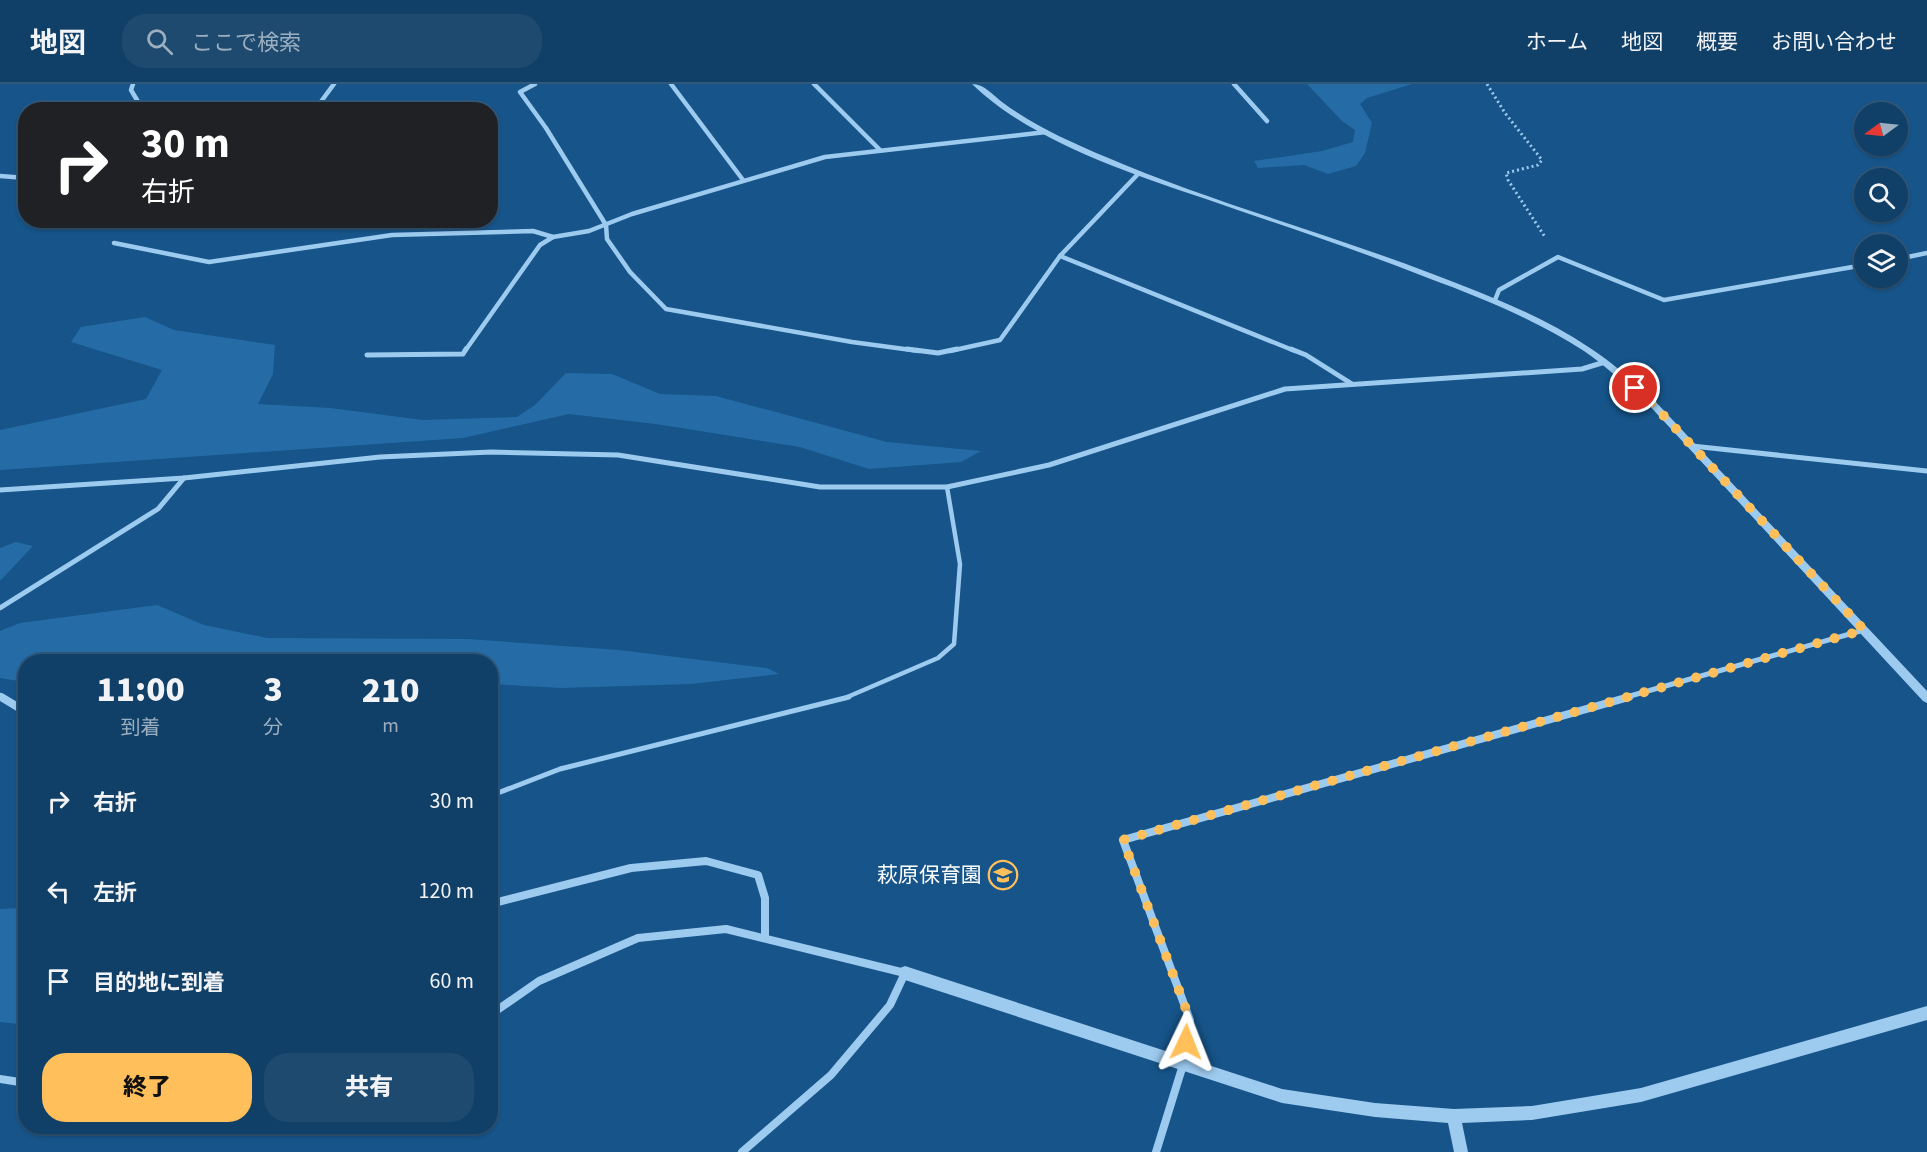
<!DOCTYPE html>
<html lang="ja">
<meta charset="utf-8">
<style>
:root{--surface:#103f67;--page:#1e4a70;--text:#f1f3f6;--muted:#9cafc0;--line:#30587b;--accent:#ffc05b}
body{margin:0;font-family:"Source Sans 3","Noto Sans JP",sans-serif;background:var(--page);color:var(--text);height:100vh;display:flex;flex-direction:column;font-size:22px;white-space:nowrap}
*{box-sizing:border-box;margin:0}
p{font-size:20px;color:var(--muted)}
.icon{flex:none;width:33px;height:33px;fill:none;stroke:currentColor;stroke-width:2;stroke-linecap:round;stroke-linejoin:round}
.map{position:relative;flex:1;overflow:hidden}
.panel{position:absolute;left:18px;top:570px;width:480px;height:480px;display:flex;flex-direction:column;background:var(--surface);border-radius:24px;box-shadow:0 2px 4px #0004,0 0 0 2px var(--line)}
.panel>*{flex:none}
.top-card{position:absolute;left:18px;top:18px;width:480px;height:126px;border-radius:24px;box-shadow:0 2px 4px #0004,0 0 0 2px var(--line);background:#202124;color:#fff;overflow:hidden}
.needle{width:39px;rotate:255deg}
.controls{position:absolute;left:1854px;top:18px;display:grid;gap:12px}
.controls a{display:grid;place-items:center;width:54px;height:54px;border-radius:50%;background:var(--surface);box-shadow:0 2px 4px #0004,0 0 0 2px var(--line);font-size:30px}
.pin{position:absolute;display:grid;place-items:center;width:51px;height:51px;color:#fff;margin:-26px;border:3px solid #fff;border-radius:50%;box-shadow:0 2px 6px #0007}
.me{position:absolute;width:66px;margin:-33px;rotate:2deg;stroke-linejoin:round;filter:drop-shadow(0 0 4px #0008)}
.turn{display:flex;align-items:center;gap:21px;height:126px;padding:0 24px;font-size:27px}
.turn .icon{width:78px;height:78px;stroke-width:2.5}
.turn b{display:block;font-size:42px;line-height:51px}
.eta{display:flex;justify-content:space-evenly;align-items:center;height:102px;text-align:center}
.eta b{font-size:36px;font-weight:800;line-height:42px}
.action{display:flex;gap:12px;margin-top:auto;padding:12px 24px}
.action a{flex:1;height:69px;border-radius:24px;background:var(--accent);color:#111;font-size:24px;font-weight:800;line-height:69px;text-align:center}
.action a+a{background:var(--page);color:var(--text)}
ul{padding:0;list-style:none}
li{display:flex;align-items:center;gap:18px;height:90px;padding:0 24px}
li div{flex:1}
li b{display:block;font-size:22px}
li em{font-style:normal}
header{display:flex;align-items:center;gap:36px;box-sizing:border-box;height:84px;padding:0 30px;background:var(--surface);border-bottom:2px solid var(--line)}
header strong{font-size:28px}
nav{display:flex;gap:33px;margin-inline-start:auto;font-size:21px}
.search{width:420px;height:54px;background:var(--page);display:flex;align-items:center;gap:15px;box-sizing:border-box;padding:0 21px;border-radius:24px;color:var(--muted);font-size:22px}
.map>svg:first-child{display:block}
.green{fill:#256ca7}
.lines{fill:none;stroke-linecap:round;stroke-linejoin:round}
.path{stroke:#9dcaef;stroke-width:3;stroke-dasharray:2 3;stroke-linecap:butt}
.service-far1{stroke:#9dcaef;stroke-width:4.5}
.service{stroke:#9dcaef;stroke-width:5}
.minor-far2{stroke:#9dcaef;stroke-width:4.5}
.minor-far1{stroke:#9dcaef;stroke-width:5}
.minor{stroke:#9dcaef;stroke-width:8}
.tertiary{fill:#9dcaef;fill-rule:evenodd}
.route{stroke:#ffc05b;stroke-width:10;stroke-dasharray:0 18}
.labels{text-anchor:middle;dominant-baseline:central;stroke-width:6;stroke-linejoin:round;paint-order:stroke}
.poi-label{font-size:21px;fill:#fff;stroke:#165489;text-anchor:end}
</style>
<header>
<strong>地図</strong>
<div class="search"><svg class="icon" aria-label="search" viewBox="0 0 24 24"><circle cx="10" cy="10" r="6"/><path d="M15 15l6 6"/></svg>ここで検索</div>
<nav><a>ホーム</a><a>地図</a><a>概要</a><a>お問い合わせ</a></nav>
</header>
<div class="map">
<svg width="1927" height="1068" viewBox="0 0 1927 1068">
<rect width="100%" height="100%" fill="#165489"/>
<g class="green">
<path d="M 1307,0 L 1412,0 L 1367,14 L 1360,20 L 1372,39 L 1365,69 L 1356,82 L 1328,90 L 1304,81 L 1258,84 L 1254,77 L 1322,67 L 1353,58 L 1355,46 L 1342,37 Z"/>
<path d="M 145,233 L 174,246 L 275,261 L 273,290 L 258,320 L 330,324 L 423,336 L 517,333 L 535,321 L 566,289 L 612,290 L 660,310 L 716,312 L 887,358 L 981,367 L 961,378 L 869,385 L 800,363 L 656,340 L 569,330 L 463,354 L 0,386 L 0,346 L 146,315 L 162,286 L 71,258 L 81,243 Z"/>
<path d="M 16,458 L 33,462 L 0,497 L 0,464 Z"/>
<path d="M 157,521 L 204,541 L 267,554 L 468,555 L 619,566 L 767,584 L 779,590 L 691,600 L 561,604 L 491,600 L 490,578 L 26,578 L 25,598 L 0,594 L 0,547 L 20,539 Z"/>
<path d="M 25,824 L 26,824 L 25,941 L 0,938 L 0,825 Z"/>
</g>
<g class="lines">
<path class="path" d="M 1487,0 L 1505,29 L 1542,76 L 1538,81 L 1506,89 L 1508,96 L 1545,153"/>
<path class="service-far1" d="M 845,614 L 938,574 L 954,560 L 960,480 L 947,403"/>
<path class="service" d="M 490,712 L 560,685 L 849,613"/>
<g class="minor-far2">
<path d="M 133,0 L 131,6 L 143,26"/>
<path d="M 535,0 L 520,8 L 546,44 L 606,141 L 607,155 L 630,188 L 666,225 L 852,258 L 919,267"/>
<path d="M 671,0 L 743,96"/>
<path d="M 814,0 L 880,66"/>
<path d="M 1234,0 L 1267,37"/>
<path d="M 317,23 L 334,0"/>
<path d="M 0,92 L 26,94"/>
<path d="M 114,159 L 209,178 L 392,151 L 533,147 L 553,153 L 589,147 L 632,130 L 825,73 L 1046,48"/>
<path d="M 1060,172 L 1295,267"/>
<path d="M 1898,175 L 1927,169"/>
<path d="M 1495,216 L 1499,206 L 1558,173 L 1664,216 L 1864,181"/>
<path d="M 465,267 L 540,161 L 553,153"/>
<path d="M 950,267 L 1000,256 L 1060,172 L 1138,90"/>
</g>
<g class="minor-far1">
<path d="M 907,265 L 938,269 L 957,265"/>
<path d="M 1291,265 L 1306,271 L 1352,300"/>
<path d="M 367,271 L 463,270 L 466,265"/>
<path d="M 1692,362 L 1927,387"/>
<path d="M 0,406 L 184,394 L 380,373 L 491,368 L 618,371 L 820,403 L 947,403 L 1049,381 L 1285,305 L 1582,285 L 1605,278"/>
<path d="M 0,524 L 158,425 L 184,394"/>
<path d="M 0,612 L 4,614"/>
<path d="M 1623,614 L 1864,546"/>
</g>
<g class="minor">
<path d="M 1,613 L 26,628"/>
<path d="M 490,820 L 631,784 L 706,777 L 758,791 L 765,814 L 765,853"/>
<path d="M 490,931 L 539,897 L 638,854 L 726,845 L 905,889 L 890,921 L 831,991 L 742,1068"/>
<path d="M 0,995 L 26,999"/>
<path d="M 1156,1068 L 1183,981 L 1190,936 L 1123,756 L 1629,613"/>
</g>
<g class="tertiary">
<path d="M 972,0 C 984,0 993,11 1002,18 C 1033,41 1070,58 1106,73 C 1211,118 1323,148 1430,189 C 1485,210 1541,231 1590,264 C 1613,279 1633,297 1653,315 L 1927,607 L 1927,619 L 1923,617 L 1647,319 C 1626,301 1607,283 1584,267 C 1536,236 1482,214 1428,194 C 1355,165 1280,141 1206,115 C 1131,90 1029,56 972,0 Z"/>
<path d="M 905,882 L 1282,1005 L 1375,1019 L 1454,1025 L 1532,1022 L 1641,1004 L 1927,922 L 1927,936 L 1641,1018 L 1532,1036 L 1462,1039 L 1468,1068 L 1454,1068 L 1448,1039 L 1375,1033 L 1282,1019 L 905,896 L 900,894 L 898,889 L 900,884 Z"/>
</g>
</g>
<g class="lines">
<path class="route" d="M 1186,958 L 1190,936 L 1123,756 L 1864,546 L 1650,317 L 1635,304"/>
</g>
<defs>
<g id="school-ring" transform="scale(1.5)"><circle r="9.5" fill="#165489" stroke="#ffc05b" stroke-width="1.5"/><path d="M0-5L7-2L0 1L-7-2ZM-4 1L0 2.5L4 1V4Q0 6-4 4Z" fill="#ffc05b"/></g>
</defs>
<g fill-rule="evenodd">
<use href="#school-ring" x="1003" y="791"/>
</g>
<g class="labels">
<g class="poi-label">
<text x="982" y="791">萩原保育園</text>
</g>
</g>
</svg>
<div class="controls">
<a><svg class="needle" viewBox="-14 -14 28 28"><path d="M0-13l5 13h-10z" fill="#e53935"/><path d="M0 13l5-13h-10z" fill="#9cafc0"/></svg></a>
<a><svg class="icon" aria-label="search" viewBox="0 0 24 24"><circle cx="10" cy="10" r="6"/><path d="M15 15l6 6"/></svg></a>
<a><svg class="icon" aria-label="layers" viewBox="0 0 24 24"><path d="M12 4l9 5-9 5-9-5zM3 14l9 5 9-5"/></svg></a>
</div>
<div class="pin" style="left:1635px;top:304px;background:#d93025"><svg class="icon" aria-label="arrive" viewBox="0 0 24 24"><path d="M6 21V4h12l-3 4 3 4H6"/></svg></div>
<svg class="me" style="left:1186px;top:958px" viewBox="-20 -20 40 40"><path d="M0-17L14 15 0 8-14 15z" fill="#ffc05b" stroke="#fff" stroke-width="4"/></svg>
<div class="top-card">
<div class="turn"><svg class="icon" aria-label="right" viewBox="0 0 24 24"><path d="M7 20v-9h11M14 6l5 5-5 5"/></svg><div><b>30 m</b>右折</div></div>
</div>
<section class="panel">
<div class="eta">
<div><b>11:00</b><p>到着</p></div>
<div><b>3</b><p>分</p></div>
<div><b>210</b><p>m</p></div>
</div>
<ul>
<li><svg class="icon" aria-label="right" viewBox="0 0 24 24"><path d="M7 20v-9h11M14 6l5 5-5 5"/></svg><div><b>右折</b></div><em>30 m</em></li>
<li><svg class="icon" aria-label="left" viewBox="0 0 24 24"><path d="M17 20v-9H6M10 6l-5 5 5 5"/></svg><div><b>左折</b></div><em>120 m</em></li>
<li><svg class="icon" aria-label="arrive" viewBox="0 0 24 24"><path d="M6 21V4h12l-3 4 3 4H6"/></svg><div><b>目的地に到着</b></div><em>60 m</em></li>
</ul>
<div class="action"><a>終了</a><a>共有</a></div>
</section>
</div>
